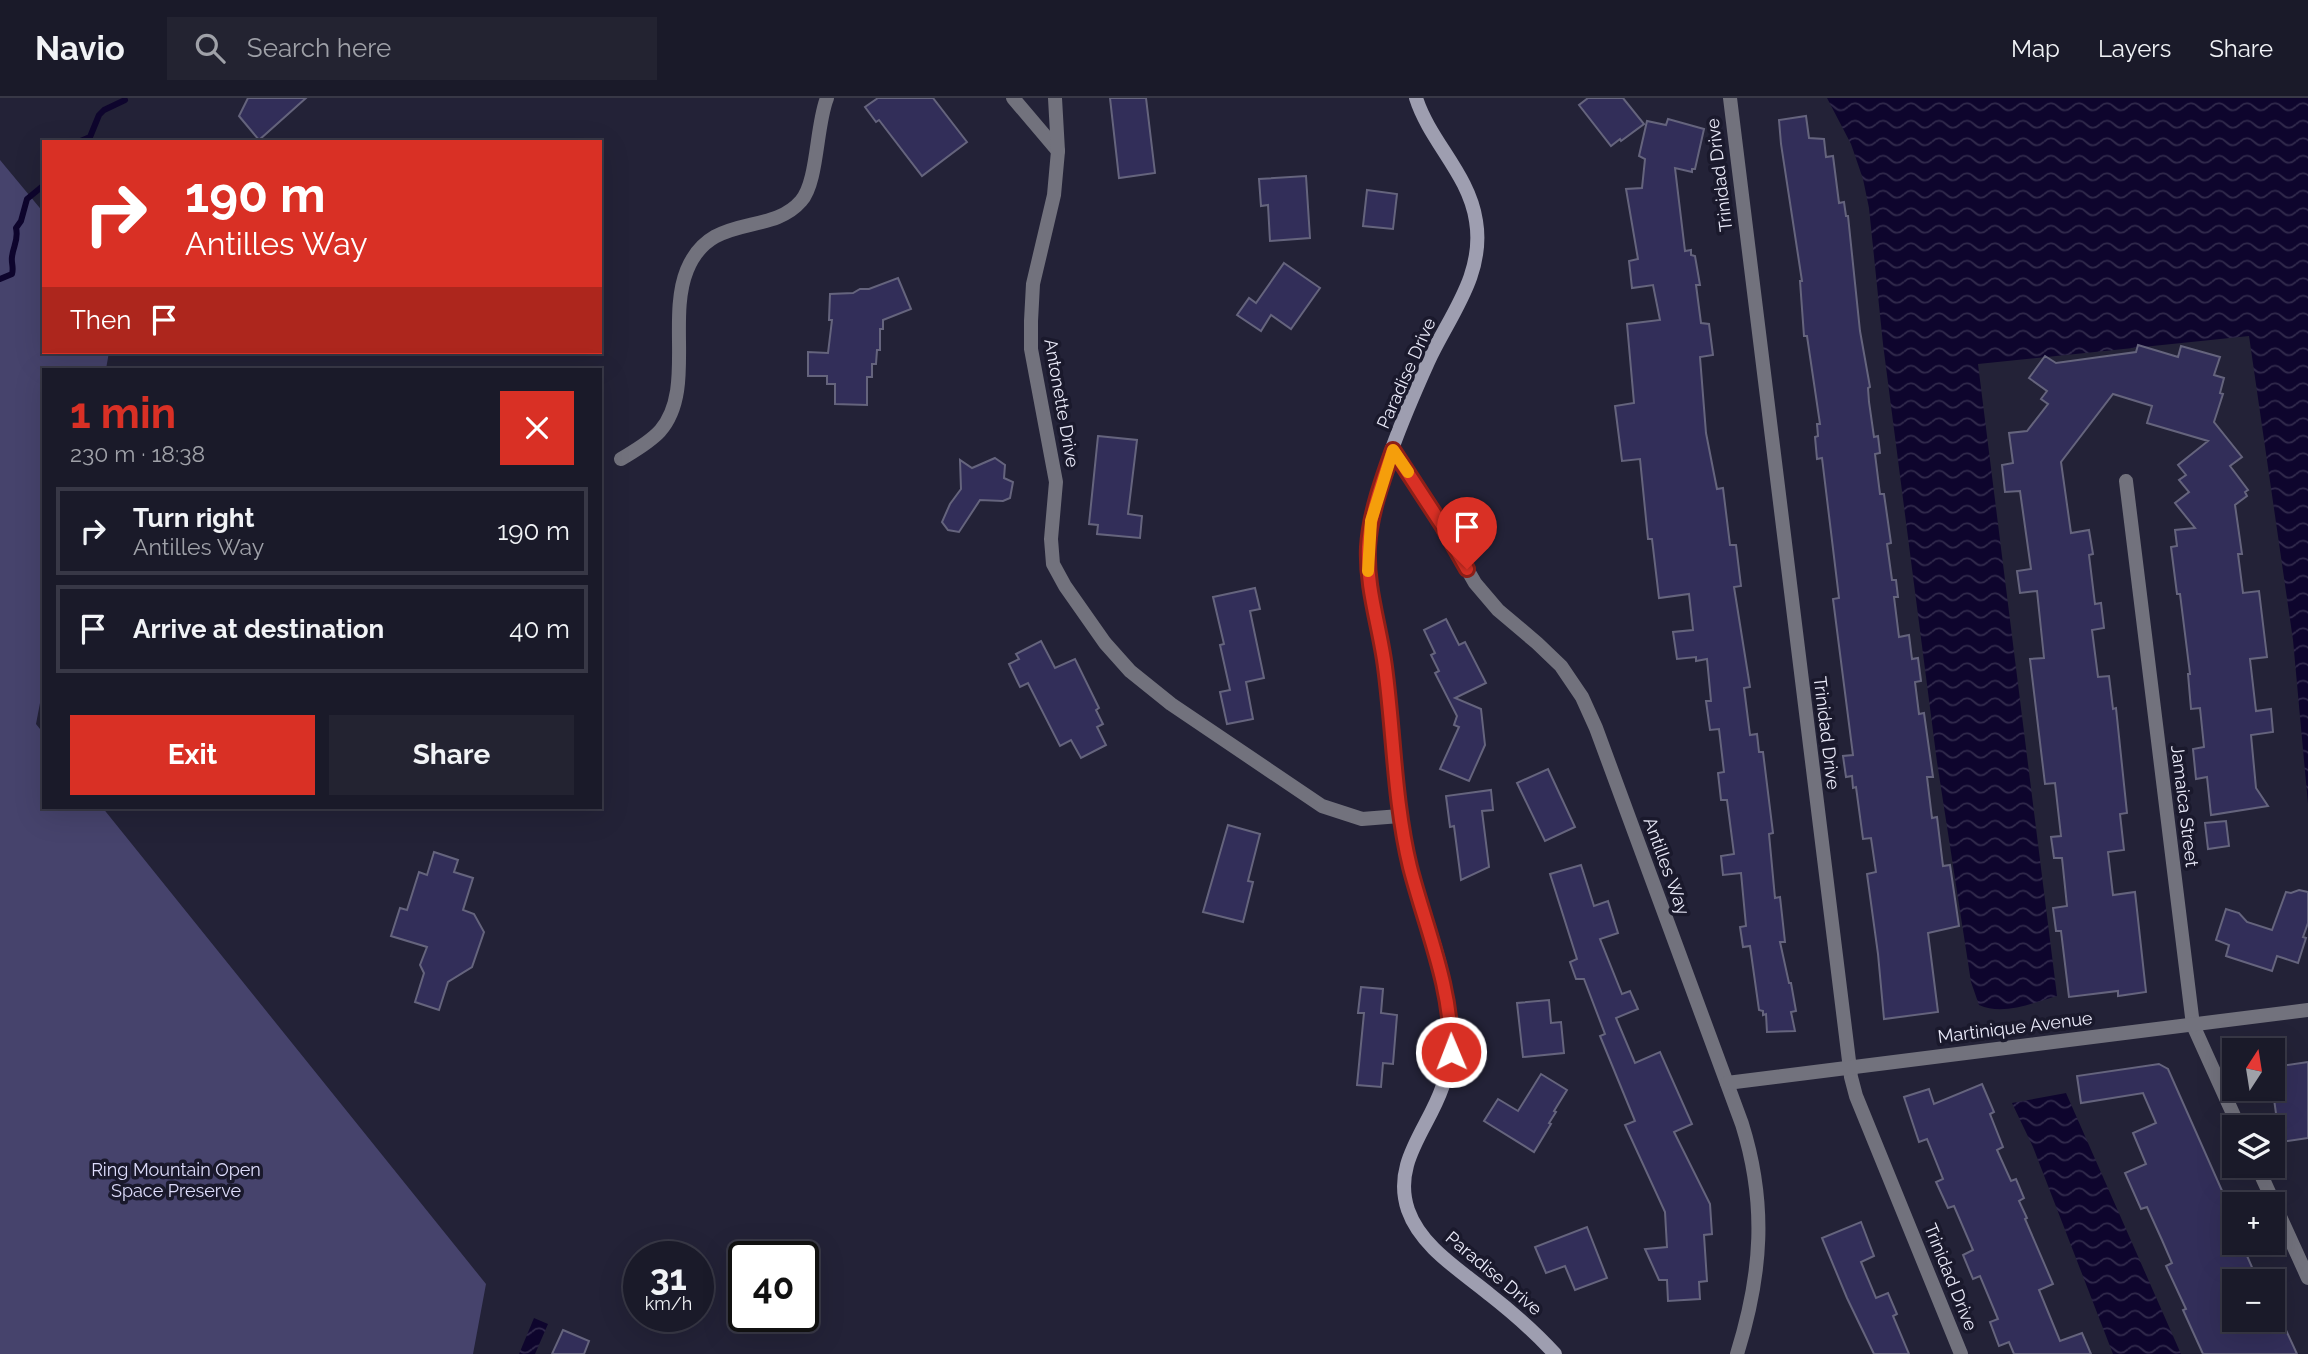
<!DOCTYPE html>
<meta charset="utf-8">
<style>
:root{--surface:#1a1a29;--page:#232331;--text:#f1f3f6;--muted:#9fa1a8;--line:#383846;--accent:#d93025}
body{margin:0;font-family:Raleway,sans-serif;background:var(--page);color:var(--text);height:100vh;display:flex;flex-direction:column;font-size:26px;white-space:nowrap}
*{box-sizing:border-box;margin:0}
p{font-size:23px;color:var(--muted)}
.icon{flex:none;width:38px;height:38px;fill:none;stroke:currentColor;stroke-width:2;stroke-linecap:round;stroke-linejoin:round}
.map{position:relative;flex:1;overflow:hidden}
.details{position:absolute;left:42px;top:270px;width:560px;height:441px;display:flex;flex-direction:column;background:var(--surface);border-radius:0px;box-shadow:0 7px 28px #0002,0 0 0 2px var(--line)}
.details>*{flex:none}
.top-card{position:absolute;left:42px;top:42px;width:560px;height:214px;border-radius:0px;box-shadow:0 7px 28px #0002,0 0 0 2px var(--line);background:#d93025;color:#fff;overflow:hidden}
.needle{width:46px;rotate:12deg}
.tools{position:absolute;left:2222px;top:940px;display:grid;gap:14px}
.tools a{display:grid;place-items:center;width:63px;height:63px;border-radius:0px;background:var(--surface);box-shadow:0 7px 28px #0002,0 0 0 2px var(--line);font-size:35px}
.speed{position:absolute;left:623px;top:1143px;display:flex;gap:14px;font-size:35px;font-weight:700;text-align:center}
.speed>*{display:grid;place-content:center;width:91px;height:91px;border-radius:50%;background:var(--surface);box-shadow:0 7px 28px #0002,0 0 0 2px var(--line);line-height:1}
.speed small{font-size:18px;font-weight:400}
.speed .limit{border:4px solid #111;border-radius:10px;background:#fff;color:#111}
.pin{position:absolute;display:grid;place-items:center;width:60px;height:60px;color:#fff;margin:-72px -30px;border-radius:50% 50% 50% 0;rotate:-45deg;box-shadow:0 0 7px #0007}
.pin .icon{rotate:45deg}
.me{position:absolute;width:77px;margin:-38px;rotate:359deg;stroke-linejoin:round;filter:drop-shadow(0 0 5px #0008)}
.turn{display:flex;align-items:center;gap:24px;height:147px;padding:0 28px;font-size:32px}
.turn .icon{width:91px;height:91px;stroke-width:2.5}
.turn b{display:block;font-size:49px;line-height:60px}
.then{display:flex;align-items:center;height:66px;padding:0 28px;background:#0003;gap:14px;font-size:26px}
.round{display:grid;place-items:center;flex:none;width:74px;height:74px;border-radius:0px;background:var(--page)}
.headline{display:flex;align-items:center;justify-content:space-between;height:119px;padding:0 28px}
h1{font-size:42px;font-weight:700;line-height:52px;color:var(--accent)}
.cta{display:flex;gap:14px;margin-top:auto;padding:14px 28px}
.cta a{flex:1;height:80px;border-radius:0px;background:var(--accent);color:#fff;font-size:28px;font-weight:700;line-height:80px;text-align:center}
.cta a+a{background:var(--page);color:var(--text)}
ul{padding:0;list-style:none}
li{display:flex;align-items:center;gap:21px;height:88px;margin:0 14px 10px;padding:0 14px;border:4px solid var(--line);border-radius:0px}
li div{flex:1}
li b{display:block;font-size:26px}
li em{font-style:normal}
header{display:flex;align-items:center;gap:42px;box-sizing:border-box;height:98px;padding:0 35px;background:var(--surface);border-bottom:2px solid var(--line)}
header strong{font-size:33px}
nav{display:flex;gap:38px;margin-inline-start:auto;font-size:24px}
.search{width:490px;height:63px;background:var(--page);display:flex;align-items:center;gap:18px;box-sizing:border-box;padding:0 24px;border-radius:0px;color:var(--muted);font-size:26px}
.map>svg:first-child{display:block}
.green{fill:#46436c}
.water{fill:url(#water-waves)}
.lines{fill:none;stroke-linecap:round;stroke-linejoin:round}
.stream{stroke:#0e052d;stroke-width:6}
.building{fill:#322e59;stroke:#65647d;stroke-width:2}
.street{stroke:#72727d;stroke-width:14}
.secondary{stroke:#9e9eb0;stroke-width:14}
.route-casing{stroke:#8d1f18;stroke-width:18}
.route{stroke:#d93025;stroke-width:12}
.slow{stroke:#f59e0b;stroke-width:12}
.labels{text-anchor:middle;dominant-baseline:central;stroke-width:7;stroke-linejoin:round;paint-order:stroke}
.street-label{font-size:18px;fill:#eaeaf9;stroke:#1a192c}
.park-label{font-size:18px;fill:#deddfc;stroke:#1a192c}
</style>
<header>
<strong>Navio</strong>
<div class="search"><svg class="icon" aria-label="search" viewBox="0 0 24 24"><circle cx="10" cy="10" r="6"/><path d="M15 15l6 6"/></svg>Search here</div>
<nav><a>Map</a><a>Layers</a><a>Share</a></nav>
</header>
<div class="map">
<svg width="2308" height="1256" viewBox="0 0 2308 1256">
<defs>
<pattern id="water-waves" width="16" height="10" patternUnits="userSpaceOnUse" patternTransform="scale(1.75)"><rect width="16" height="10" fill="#0e052d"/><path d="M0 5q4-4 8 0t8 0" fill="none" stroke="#312a4c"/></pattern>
</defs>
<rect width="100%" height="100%" fill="#232237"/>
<path class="green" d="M 0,62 L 44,115 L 44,254 L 109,254 L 106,271 L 44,271 L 44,584 L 36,626 L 44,636 L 44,709 L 102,709 L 486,1186 L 473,1256 L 0,1256 Z"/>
<g class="water">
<path d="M 1827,0 L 2308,0 L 2308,706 L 2293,542 L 2249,238 L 1978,266 L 2057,898 C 2032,905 2003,918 1979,907 L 1971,884 L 1937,664 L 1883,246 L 1869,110 L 1863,81 L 1851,46 Z"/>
<path d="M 2066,995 L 2181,1256 L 2113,1256 L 2033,1049 L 2012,1005 Z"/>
<path d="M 534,1220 L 548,1226 L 535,1256 L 519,1256 Z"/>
</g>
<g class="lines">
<g class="stream">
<path d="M 78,44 L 90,39 L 99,17 L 104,12 L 125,2"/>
<path d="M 0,181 L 12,176 C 14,169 11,165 12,159 C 13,148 19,142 16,130 L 21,123 L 27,101 L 44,87"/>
</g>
</g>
<g class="building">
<path d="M 248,0 L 306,0 L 259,42 L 239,18 Z"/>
<path d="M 878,0 L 933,0 L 967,44 L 922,78 L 879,22 L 876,24 L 865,9 Z"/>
<path d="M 1110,0 L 1146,0 L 1155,75 L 1119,80 Z"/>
<path d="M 1588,0 L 1623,0 L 1644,26 L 1621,43 L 1620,41 L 1611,48 L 1579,7 Z"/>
<path d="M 1806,18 L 1809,40 L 1824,41 L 1826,59 L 1833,58 L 1839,105 L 1844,104 L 1846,118 L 1848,118 L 1860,233 L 1870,289 L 1868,290 L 1869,304 L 1874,339 L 1878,338 L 1880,355 L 1875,356 L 1880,396 L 1884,396 L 1891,445 L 1887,446 L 1892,482 L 1896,482 L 1898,499 L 1894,499 L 1899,539 L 1909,537 L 1912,561 L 1918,560 L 1921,583 L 1915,584 L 1919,616 L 1924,615 L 1933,679 L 1927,679 L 1932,720 L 1937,719 L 1943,768 L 1950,767 L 1959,828 L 1928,835 L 1938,914 L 1884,921 L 1878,856 L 1867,776 L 1876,774 L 1871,740 L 1863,741 L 1856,689 L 1853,690 L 1852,678 L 1846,679 L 1843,658 L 1853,657 L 1833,501 L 1839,500 L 1822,360 L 1817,361 L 1815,339 L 1818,338 L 1817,326 L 1820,326 L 1807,238 L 1804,238 L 1800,183 L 1802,183 L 1781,46 L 1779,22 Z"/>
<path d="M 1668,21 L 1704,31 L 1695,71 L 1692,71 L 1692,74 L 1675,70 L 1685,153 L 1691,152 L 1691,157 L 1695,158 L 1700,187 L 1696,187 L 1701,225 L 1709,226 L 1713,257 L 1700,259 L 1706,335 L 1717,391 L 1723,390 L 1730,447 L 1736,447 L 1741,488 L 1734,489 L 1750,589 L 1744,590 L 1750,637 L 1757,636 L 1759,654 L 1763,654 L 1773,735 L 1769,736 L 1775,800 L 1780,799 L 1785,844 L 1780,844 L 1789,885 L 1791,885 L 1796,913 L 1791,914 L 1795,933 L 1767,934 L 1766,916 L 1763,917 L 1763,913 L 1759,912 L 1750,848 L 1743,849 L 1740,829 L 1746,828 L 1741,775 L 1723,777 L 1721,758 L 1734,756 L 1727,702 L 1721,702 L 1718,675 L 1724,674 L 1719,631 L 1710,632 L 1706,603 L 1711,603 L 1707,561 L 1696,563 L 1696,559 L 1677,561 L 1673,534 L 1693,532 L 1689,496 L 1659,500 L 1652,441 L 1648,441 L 1640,361 L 1622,363 L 1615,308 L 1634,305 L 1627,226 L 1660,222 L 1653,187 L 1632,190 L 1629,163 L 1638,161 L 1626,91 L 1642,90 L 1645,61 L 1639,58 L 1647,23 L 1666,27 Z"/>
<path d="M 1306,78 L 1310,140 L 1270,143 L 1268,107 L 1261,108 L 1259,81 Z"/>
<path d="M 1367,92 L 1397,96 L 1393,131 L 1363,128 Z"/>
<path d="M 1284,165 L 1320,190 L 1291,231 L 1271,217 L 1261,233 L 1237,217 L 1249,200 L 1256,205 Z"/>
<path d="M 898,180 L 911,211 L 883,222 L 883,231 L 880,231 L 880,252 L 877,252 L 876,266 L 872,266 L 872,279 L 867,279 L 867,307 L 835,306 L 835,286 L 827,286 L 827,278 L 808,278 L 808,254 L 828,255 L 832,222 L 829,222 L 830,196 L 853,195 L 860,191 L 869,191 Z"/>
<path d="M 2138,247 L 2178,259 L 2181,248 L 2220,259 L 2214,277 L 2224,280 L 2220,295 L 2223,296 L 2214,324 L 2242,359 L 2230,368 L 2248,392 L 2245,394 L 2247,398 L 2235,407 L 2242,456 L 2238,456 L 2243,495 L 2259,493 L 2267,559 L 2250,561 L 2256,613 L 2271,611 L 2273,634 L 2251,637 L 2256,690 L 2268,708 L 2211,717 L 2207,679 L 2196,681 L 2193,651 L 2204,649 L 2200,610 L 2191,611 L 2188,576 L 2190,576 L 2180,496 L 2177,496 L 2171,449 L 2177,448 L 2175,432 L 2195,430 L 2175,405 L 2189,394 L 2179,382 L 2186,377 L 2178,367 L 2208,343 L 2147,325 L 2152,308 L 2113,296 L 2061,364 L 2071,435 L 2089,432 L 2093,456 L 2089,457 L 2095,506 L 2101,505 L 2104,530 L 2092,532 L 2098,579 L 2109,578 L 2113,611 L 2116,610 L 2127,715 L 2120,716 L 2124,752 L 2108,754 L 2113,797 L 2135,794 L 2146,894 L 2118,898 L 2118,893 L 2069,899 L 2061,833 L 2056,833 L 2053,810 L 2067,808 L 2062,760 L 2054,760 L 2051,739 L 2061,738 L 2055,685 L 2045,686 L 2030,561 L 2044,560 L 2037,493 L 2020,495 L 2017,473 L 2031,471 L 2020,393 L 2005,394 L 2002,367 L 2013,365 L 2009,335 L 2027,333 L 2048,306 L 2041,301 L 2047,293 L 2029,280 L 2045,258 L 2056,265 L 2136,254 Z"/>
<path d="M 1098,338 L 1137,342 L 1128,416 L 1142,418 L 1140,440 L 1097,436 L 1098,427 L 1089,426 Z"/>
<path d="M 995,360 L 1005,367 L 1004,380 L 1013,384 L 1010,400 L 1003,403 L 980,402 L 959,434 L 948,432 L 942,424 L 950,406 L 961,391 L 960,362 L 972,370 Z"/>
<path d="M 1255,490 L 1260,511 L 1250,513 L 1264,580 L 1246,584 L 1253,621 L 1227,626 L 1220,594 L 1230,592 L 1220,547 L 1224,546 L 1213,499 Z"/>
<path d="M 1446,521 L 1459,547 L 1465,544 L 1486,585 L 1455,600 L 1481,611 L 1485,647 L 1469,683 L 1440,671 L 1459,629 L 1454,627 L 1457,618 L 1435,575 L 1439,573 L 1431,557 L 1435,555 L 1424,532 Z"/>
<path d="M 1041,543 L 1055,570 L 1075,561 L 1099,610 L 1096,612 L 1103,626 L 1097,629 L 1106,647 L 1081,660 L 1071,642 L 1060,648 L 1028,585 L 1020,589 L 1009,566 L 1019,561 L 1016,556 Z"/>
<path d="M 1548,671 L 1575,729 L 1545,743 L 1517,685 Z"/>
<path d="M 1491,692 L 1493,712 L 1482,713 L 1489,769 L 1461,782 L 1454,728 L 1450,729 L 1446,698 Z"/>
<path d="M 2226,723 L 2229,748 L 2208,751 L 2205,725 Z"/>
<path d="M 1228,727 L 1260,736 L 1248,783 L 1253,784 L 1243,824 L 1203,814 Z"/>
<path d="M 434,754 L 458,762 L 454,774 L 473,780 L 463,812 L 474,816 L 484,834 L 472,869 L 448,884 L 439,912 L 415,904 L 424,875 L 420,867 L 427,849 L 391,838 L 400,810 L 407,812 L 419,774 L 427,777 Z"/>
<path d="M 1581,767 L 1594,808 L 1608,803 L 1618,835 L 1600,841 L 1622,896 L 1630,893 L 1638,911 L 1616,920 L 1635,965 L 1660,954 L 1692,1026 L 1674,1034 L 1710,1106 L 1712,1136 L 1704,1137 L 1707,1183 L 1699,1184 L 1700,1201 L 1668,1203 L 1667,1182 L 1659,1182 L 1645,1151 L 1667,1149 L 1665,1114 L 1625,1027 L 1635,1023 L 1600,938 L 1605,936 L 1584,881 L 1576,881 L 1570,864 L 1577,861 L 1550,776 Z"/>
<path d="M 2299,792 L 2308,794 L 2308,825 L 2303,839 L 2306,840 L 2298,865 L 2277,858 L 2272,873 L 2226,858 L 2229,847 L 2216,842 L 2226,811 L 2239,815 L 2247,824 L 2272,832 L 2286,794 L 2291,795 Z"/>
<path d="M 1361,889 L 1383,891 L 1381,915 L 1397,917 L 1393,966 L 1383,965 L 1381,989 L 1357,987 L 1364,915 L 1358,915 Z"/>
<path d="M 1549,902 L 1551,925 L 1561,924 L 1564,955 L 1523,959 L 1517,905 Z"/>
<path d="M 2308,964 L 2308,1040 L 2280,1044 L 2273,994 L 2273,969 Z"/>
<path d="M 2159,966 L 2168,971 L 2235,1122 L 2235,1144 L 2241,1144 L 2258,1183 L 2235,1183 L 2235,1222 L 2273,1222 L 2273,1204 L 2297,1256 L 2203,1256 L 2183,1212 L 2186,1211 L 2166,1168 L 2172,1165 L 2162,1142 L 2147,1109 L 2141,1111 L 2125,1075 L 2146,1066 L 2133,1035 L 2156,1025 L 2143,995 L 2081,1005 L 2077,978 Z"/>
<path d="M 1541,976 L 1567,992 L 1554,1013 L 1556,1014 L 1549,1025 L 1551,1026 L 1534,1054 L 1484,1023 L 1498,1001 L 1518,1013 Z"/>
<path d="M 1982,986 L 1994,1014 L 1990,1016 L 2003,1049 L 1997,1052 L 2011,1083 L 2016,1081 L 2024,1100 L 2019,1103 L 2027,1120 L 2025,1121 L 2053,1186 L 2039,1192 L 2060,1243 L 2082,1235 L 2091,1256 L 2014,1256 L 2009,1244 L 1999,1248 L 1990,1224 L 1998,1221 L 1980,1178 L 1973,1181 L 1963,1157 L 1973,1152 L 1954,1108 L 1948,1110 L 1936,1084 L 1943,1081 L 1927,1041 L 1919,1044 L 1904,999 L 1929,991 L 1934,1006 Z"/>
<path d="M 1861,1124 L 1874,1158 L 1861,1164 L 1876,1200 L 1888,1195 L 1897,1216 L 1893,1218 L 1909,1256 L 1874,1256 L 1847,1200 L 1822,1140 Z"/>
<path d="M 1587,1129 L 1607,1180 L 1575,1192 L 1565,1168 L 1546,1175 L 1535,1149 Z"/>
<path d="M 563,1232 L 589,1243 L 584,1256 L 552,1256 Z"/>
</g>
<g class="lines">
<g class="street">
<path d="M 1013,0 L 1058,53"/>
<path d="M 1055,0 L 1058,53 L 1054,97 L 1033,186 L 1031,223 L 1031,251 L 1056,384 L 1051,441 L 1053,466 L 1065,488 L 1105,545 L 1130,573 L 1171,606 L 1322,708 L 1362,721 L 1400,718"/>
<path d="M 1730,0 L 1851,979 L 1856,998 L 1961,1256"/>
<path d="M 1393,352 L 1442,427 L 1475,485 L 1498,512 L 1537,545 L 1561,568 L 1582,599 L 1596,630 L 1742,1026 C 1767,1106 1762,1176 1737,1256"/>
<path d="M 621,361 C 634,353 649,345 660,333 C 695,293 667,221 687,172 C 711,113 770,139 801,103 C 818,84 816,27 827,0"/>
<path d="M 2126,383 L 2193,927 L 2239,1029"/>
<path d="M 1727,985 L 2308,912"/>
<path d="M 2257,1068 L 2308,1180"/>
</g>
<path class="secondary" d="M 1416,0 C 1430,44 1469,76 1476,123 C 1485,177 1449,218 1428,264 C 1405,315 1375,385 1369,440 C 1364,484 1380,527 1385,570 C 1393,629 1393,690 1405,748 C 1418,804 1443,858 1449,915 C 1452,940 1451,966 1442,990 C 1428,1031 1392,1065 1408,1112 C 1421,1149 1460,1172 1489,1196 C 1512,1214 1535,1234 1555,1256"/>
</g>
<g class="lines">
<g class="route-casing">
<path id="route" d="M 1451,954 C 1452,889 1426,831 1410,769 C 1394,703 1394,636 1385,569 C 1380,529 1366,490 1368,449 C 1370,416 1382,383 1393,352 L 1442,427 L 1467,471"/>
</g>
<use href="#route" class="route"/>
<path class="slow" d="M 1368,473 L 1371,423 L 1393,352 L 1408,374"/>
</g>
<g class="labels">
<g class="street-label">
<text transform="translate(1719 77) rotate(-97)">Trinidad Drive</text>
<text transform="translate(1406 275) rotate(-66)">Paradise Drive</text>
<text transform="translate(1062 305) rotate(80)">Antonette Drive</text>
<text transform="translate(1827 635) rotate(83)">Trinidad Drive</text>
<text transform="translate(2185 708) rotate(83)">Jamaica Street</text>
<text transform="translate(1667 768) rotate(70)">Antilles Way</text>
<text transform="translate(2015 929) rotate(-7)">Martinique Avenue</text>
<text transform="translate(1494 1175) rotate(40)">Paradise Drive</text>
<text transform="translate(1951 1179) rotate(68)">Trinidad Drive</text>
</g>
<g class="park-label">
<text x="176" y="1071">Ring Mountain Open<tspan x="176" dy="21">Space Preserve</tspan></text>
</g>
</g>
</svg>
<div class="tools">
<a><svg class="needle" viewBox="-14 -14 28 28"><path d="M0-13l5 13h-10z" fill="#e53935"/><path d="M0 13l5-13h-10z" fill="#9fa1a8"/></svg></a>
<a><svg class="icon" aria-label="layers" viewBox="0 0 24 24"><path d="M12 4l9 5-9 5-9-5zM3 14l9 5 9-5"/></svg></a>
<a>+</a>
<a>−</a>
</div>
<div class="speed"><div>31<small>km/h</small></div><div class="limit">40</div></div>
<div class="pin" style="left:1467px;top:471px;background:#d93025"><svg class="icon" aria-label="arrive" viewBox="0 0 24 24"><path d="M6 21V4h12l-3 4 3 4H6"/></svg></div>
<svg class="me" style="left:1451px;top:954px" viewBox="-20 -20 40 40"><circle r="17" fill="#d93025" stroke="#fff" stroke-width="3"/><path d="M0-11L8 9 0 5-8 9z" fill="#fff"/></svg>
<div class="top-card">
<div class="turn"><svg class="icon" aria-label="right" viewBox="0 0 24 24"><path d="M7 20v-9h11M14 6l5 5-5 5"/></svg><div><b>190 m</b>Antilles Way</div></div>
<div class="then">Then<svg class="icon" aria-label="arrive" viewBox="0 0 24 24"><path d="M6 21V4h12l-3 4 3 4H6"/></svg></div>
</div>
<section class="details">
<div class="headline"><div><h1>1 min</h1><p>230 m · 18:38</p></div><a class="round" style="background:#d93025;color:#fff"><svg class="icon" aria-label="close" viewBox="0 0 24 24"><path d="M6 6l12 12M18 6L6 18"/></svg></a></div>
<ul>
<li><svg class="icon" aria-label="right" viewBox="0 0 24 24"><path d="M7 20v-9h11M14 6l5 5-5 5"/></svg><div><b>Turn right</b><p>Antilles Way</p></div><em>190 m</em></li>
<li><svg class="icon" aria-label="arrive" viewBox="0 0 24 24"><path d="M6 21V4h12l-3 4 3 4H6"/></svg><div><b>Arrive at destination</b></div><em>40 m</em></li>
</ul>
<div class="cta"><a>Exit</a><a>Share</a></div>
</section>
</div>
